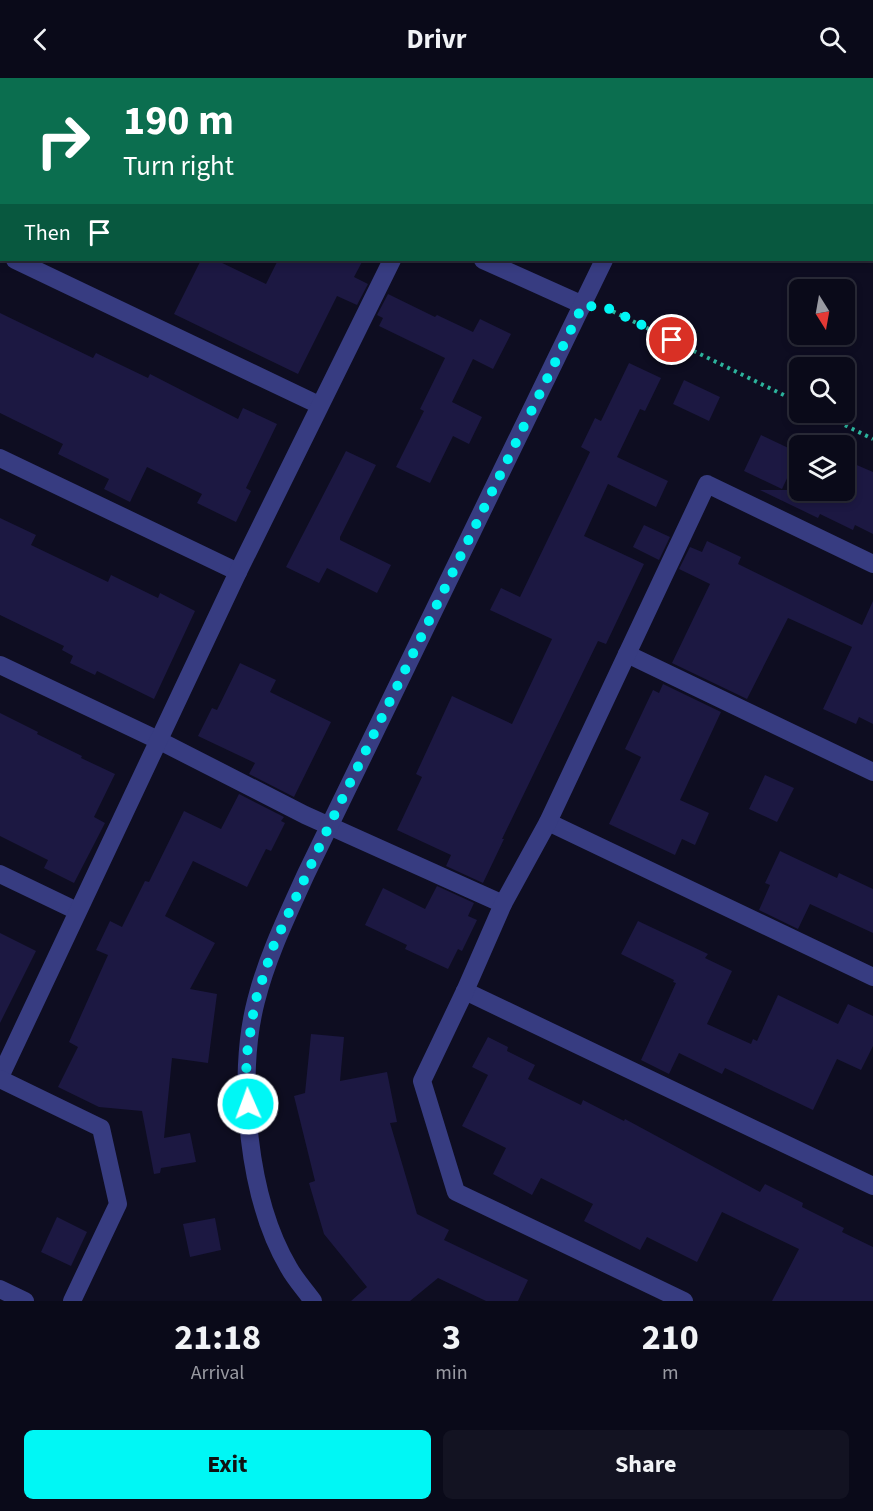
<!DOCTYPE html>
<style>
:root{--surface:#0a0a19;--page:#131322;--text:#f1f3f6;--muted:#999aa2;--line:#2a2b38;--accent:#00f7f5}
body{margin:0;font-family:"Source Sans 3",sans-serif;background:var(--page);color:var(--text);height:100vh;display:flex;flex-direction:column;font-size:22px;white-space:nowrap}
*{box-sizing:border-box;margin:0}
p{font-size:20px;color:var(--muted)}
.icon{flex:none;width:33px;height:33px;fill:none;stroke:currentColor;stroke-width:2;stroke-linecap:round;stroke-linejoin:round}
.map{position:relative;height:1223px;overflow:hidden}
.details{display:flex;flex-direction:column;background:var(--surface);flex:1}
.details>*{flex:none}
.guide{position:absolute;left:0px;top:0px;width:873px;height:183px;box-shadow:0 3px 9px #0003,0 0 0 2px var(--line);background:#0b6e4f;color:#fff;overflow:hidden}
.needle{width:39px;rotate:169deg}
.buttons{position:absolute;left:789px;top:201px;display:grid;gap:12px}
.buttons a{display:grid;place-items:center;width:66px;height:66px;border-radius:9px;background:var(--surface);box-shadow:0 3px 9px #0003,0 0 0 2px var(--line);font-size:30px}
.pin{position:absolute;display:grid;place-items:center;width:51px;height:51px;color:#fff;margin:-26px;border:3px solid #fff;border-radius:50%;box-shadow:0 2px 6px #0007}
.me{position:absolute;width:66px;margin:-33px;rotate:358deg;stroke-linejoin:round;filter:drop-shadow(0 0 4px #0008)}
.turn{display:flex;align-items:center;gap:21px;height:126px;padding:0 24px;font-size:27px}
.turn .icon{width:78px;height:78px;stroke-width:2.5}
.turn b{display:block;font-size:42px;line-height:51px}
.then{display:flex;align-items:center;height:57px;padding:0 24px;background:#0003;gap:12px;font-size:22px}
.eta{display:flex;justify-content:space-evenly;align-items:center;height:102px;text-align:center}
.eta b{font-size:36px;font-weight:700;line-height:42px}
.action{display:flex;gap:12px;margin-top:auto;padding:12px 24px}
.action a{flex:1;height:69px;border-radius:9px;background:var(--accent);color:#111;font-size:24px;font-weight:700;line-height:69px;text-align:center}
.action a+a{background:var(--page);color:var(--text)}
header{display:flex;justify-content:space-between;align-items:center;height:78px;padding:0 24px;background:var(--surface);font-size:27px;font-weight:700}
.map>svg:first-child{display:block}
.building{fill:#1c1842}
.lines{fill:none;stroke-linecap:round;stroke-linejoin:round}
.path{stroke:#2cb49d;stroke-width:4;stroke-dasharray:3 4.5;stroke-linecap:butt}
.minor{stroke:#373c81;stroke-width:18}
.route{stroke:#00f7f5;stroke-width:10;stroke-dasharray:0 18}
</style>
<header><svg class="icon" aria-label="back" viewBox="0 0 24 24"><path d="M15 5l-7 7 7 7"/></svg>Drivr<svg class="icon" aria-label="search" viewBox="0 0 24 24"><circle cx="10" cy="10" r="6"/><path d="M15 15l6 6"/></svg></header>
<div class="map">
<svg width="873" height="1223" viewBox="0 0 873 1223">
<rect width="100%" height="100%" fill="#0e0d21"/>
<g class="building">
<path d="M 201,182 L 216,182 L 266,206 L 278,182 L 363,182 L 354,199 L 368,206 L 357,227 L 337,218 L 298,296 L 174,236 Z"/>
<path d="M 388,216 L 435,239 L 437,237 L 473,254 L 480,241 L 511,256 L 493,291 L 473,281 L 452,324 L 482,339 L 469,366 L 453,358 L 430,405 L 396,389 L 424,333 L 420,331 L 445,280 L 379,248 L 383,240 L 377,237 Z"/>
<path d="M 0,235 L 93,280 L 96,275 L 148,300 L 150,296 L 238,341 L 243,330 L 277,346 L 246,410 L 251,413 L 236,444 L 197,425 L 202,416 L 147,389 L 130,424 L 104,411 L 109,401 L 58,376 L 63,366 L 0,335 Z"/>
<path d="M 629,285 L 661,300 L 645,333 L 640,331 L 617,379 L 668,403 L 656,429 L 608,406 L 584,458 L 644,486 L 606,566 L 598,563 L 502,761 L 504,761 L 483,805 L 446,788 L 451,777 L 397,752 L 422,699 L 416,696 L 452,618 L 512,646 L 552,561 L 490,532 L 501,510 L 520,519 L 590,374 L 581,369 L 595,340 L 601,343 Z"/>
<path d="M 684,302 L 720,319 L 709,343 L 673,326 Z"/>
<path d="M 761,357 L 799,375 L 782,411 L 744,393 Z"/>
<path d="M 346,373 L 376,387 L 340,459 L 340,462 L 391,487 L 377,515 L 327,490 L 319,505 L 286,489 Z"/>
<path d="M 852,385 L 873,394 L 873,456 L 855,447 L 853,452 L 820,436 L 818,440 L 760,412 L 844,412 L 844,400 Z"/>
<path d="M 0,440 L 36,457 L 31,467 L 108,504 L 111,497 L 158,520 L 160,515 L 195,533 L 154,621 L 97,593 L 95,597 L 70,585 L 73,578 L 62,572 L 64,568 L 0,537 Z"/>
<path d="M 644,447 L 670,459 L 659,482 L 633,469 Z"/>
<path d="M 707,463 L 741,479 L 738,486 L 862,547 L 873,523 L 873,646 L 859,639 L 856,646 L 823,631 L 852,569 L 788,540 L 747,621 L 672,585 L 710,506 L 679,491 L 690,469 L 702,474 Z"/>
<path d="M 240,585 L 276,602 L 270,614 L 331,644 L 294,719 L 249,696 L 255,685 L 198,658 L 212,630 L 217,632 Z"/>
<path d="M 663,606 L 721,634 L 680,722 L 709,735 L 695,767 L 682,761 L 675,777 L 609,746 L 641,679 L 625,671 L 653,612 L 659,615 Z"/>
<path d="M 0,635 L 38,654 L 37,656 L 82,678 L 81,680 L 115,696 L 94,739 L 105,745 L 74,805 L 44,790 L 48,782 L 0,758 Z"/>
<path d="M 765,697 L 794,710 L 777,744 L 749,731 Z"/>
<path d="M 239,716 L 284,739 L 281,743 L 285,745 L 271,773 L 266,771 L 247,809 L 193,783 L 165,838 L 215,865 L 190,911 L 217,916 L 208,985 L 172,980 L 164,1060 L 190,1055 L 196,1084 L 161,1090 L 160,1095 L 154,1096 L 142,1033 L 99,1029 L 58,1009 L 78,969 L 69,964 L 108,877 L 96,872 L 110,843 L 122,849 L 145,803 L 149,804 L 184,733 L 221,751 Z"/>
<path d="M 780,773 L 837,800 L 839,795 L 873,811 L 873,855 L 810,826 L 798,851 L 759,832 L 770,807 L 765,805 Z"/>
<path d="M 437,808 L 474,825 L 468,838 L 477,842 L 462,873 L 458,871 L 448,891 L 405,871 L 407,867 L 365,847 L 383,810 L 425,831 Z"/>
<path d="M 638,843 L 708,876 L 705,880 L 732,893 L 707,946 L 751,966 L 753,961 L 757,963 L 778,917 L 838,946 L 848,926 L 873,938 L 873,968 L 861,992 L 837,981 L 813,1032 L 725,990 L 722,996 L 679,975 L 669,996 L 641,982 L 676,905 L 673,904 L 674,902 L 621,876 Z"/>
<path d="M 0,855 L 36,873 L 0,945 Z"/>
<path d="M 311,956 L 344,959 L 340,1003 L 387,994 L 397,1044 L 390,1045 L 417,1136 L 449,1152 L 444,1162 L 528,1202 L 518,1223 L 486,1223 L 438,1200 L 410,1223 L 351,1223 L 367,1209 L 324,1156 L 309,1105 L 315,1103 L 294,1018 L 305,1015 Z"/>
<path d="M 488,959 L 508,969 L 507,973 L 535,987 L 528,1001 L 581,1027 L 583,1022 L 624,1043 L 625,1041 L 760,1114 L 765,1106 L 803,1125 L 802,1129 L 844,1150 L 842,1154 L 873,1169 L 873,1223 L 772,1223 L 799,1171 L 722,1134 L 697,1184 L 647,1159 L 640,1172 L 584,1143 L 593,1126 L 541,1100 L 532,1117 L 493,1096 L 506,1070 L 462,1048 L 488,997 L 472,989 Z"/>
<path d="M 57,1139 L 87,1154 L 71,1188 L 41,1174 Z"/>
<path d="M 215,1140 L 221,1172 L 190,1179 L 183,1146 Z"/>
</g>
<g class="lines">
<g class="path">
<path d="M 606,230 L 800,325"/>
<path d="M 818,334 L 873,361"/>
</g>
<g class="minor">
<path d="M 94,0 L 97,2"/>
<path d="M 688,2 L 689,0"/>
<path d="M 0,174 L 2,175"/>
<path d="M 15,182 L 319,327"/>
<path d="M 483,182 L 583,227"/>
<path d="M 0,380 L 238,494"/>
<path d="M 627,576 L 873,694"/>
<path d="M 0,587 L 160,663 L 305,737 L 503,826"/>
<path d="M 548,744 L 873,899"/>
<path d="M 0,796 L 77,833"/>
<path d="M 465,913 L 873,1108"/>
<path d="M 0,999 L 238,494 L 392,182"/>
<path d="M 0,1001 L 101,1050 L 118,1126 L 72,1223"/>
<path d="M 0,1211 L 25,1223"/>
<path d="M 313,1223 C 305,1212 295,1201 289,1190 C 248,1121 236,1000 256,923 C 267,879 287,838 306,796 L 604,182"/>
<path d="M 684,1223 L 456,1114 L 422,1003 L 465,913 L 503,826 L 548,744 L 707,406 L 873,486"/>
</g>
</g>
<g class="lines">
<path class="route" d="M 248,1026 L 246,982 L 255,924 L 273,869 L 329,748 L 583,227 L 610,231 L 672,262"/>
</g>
</svg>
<div class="buttons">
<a><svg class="needle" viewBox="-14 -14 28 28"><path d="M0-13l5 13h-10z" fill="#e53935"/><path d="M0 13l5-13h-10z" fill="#999aa2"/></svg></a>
<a><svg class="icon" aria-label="search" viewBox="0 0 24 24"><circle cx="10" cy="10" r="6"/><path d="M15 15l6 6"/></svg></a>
<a><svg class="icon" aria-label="layers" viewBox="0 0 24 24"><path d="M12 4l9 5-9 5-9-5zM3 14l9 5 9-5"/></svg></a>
</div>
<div class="pin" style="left:672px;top:262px;background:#d93025"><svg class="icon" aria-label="arrive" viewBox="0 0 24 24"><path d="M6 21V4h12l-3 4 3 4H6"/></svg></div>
<svg class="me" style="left:248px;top:1026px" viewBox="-20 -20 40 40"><circle r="17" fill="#00f7f5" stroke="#fff" stroke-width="3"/><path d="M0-11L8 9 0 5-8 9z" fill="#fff"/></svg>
<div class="guide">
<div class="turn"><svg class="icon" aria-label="right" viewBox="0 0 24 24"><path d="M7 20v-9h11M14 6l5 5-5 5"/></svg><div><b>190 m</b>Turn right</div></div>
<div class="then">Then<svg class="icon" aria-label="arrive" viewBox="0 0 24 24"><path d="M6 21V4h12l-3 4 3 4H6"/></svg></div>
</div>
</div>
<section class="details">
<div class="eta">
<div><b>21:18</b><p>Arrival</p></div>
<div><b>3</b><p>min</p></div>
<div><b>210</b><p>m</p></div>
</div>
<div class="action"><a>Exit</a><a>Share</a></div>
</section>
